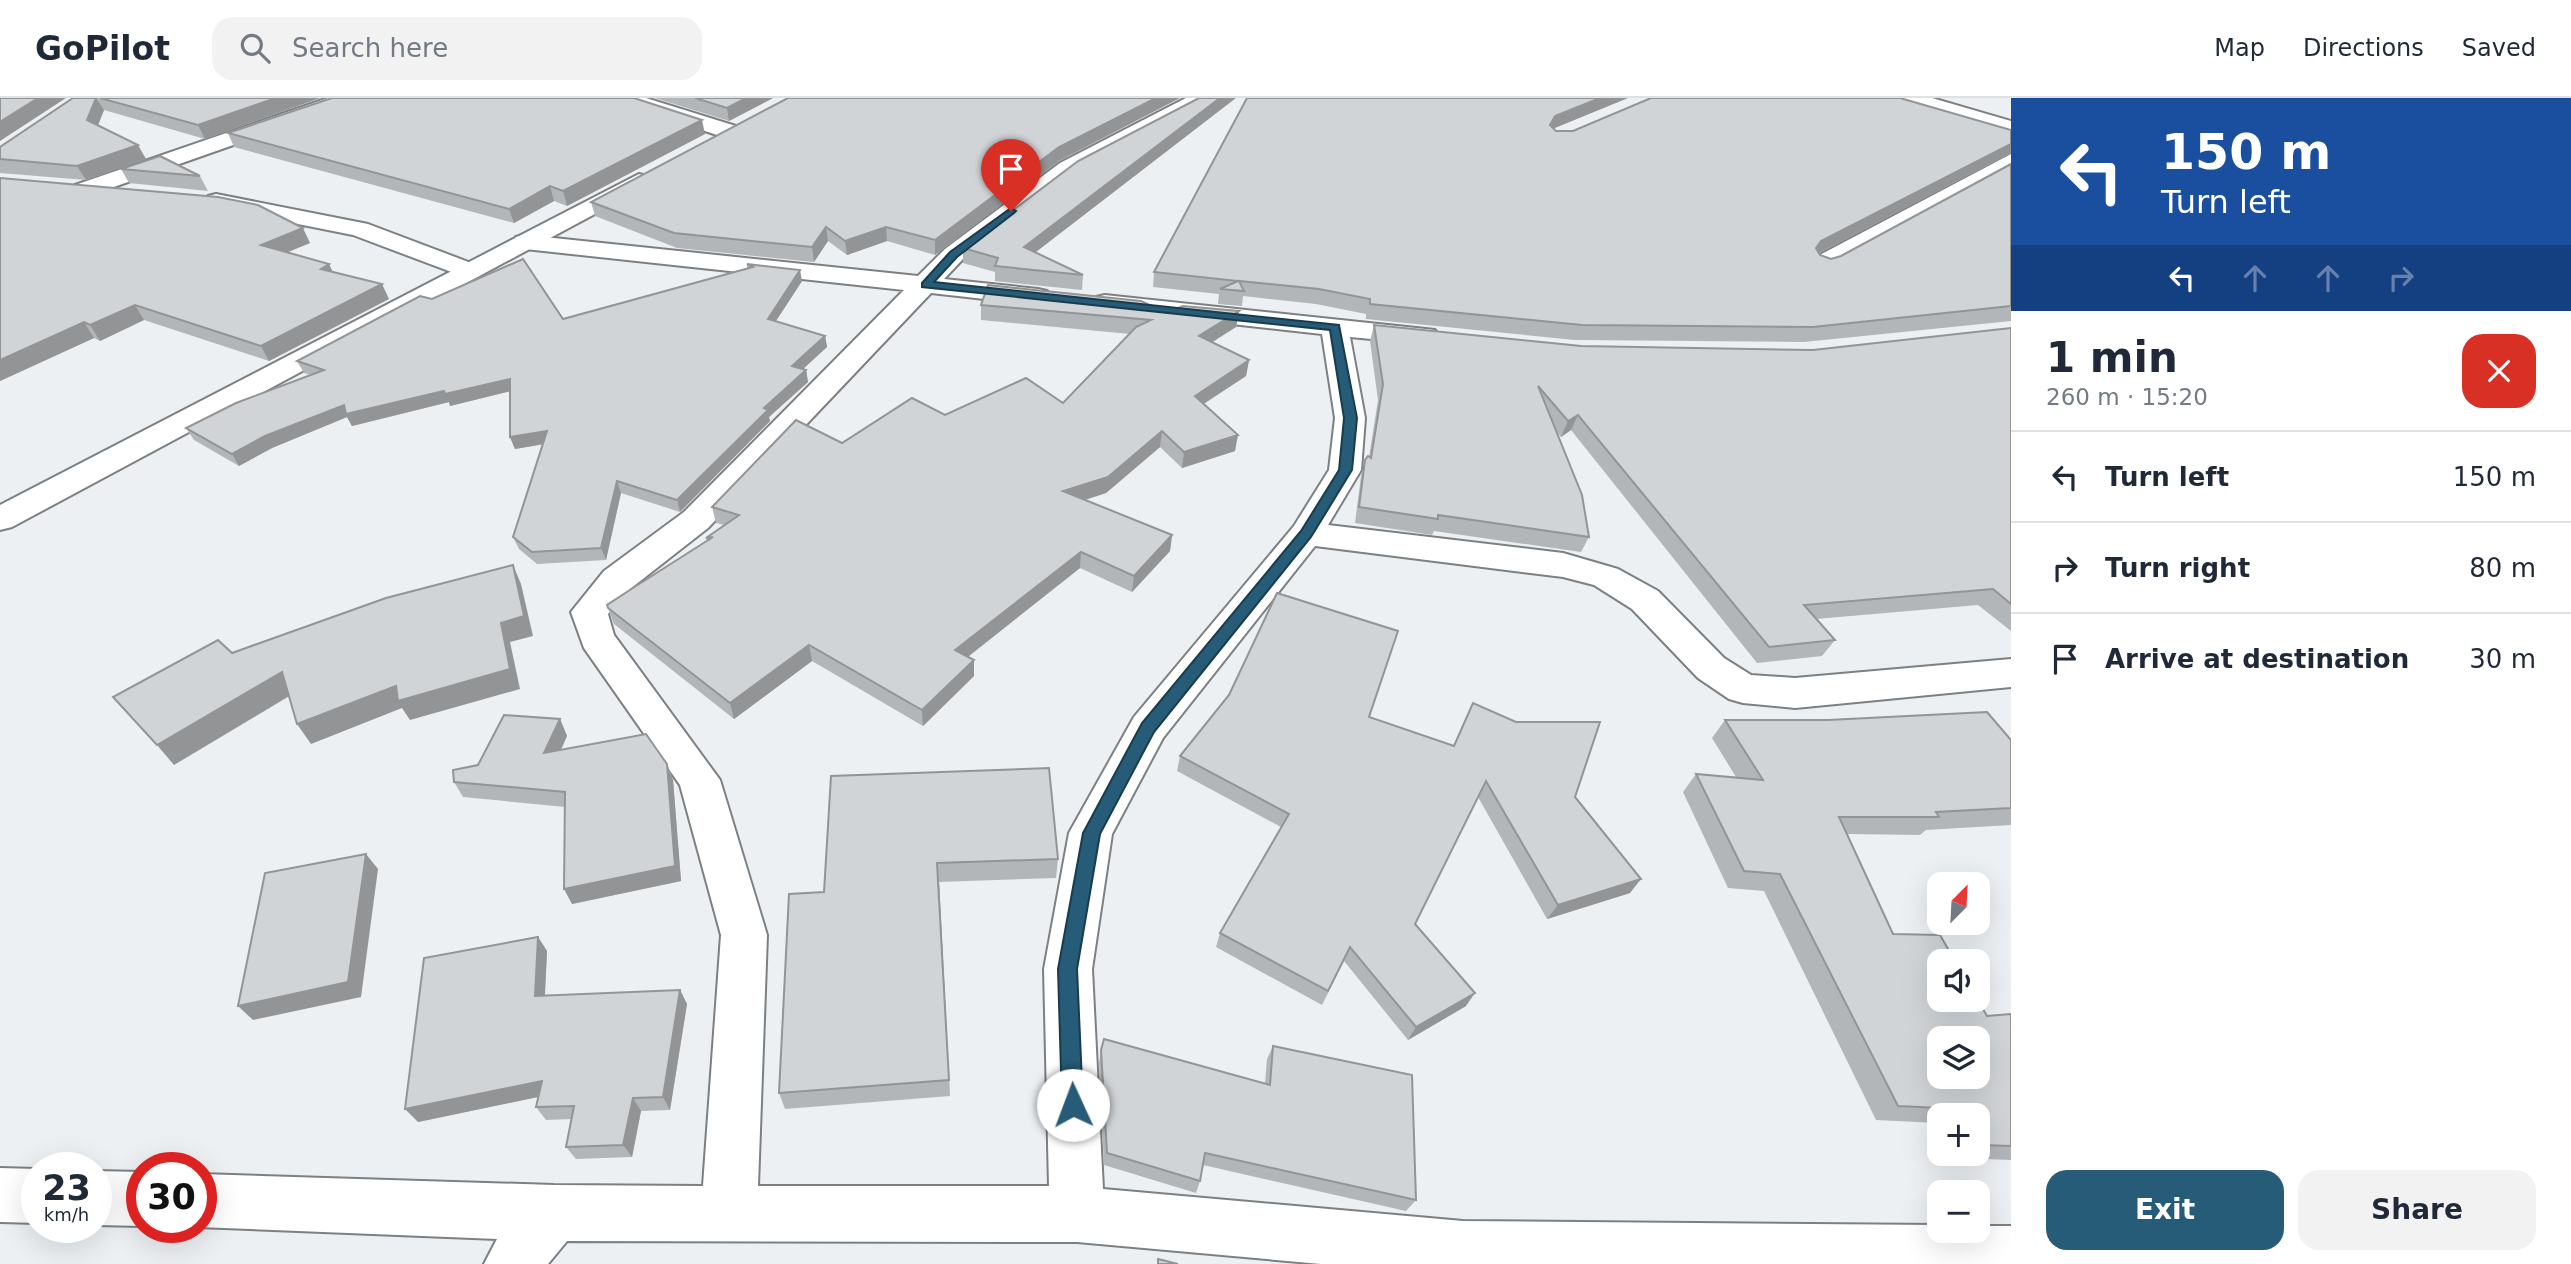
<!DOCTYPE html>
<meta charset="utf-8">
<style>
:root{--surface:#fff;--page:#f2f2f3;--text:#1f2937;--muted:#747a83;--line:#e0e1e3;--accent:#265c77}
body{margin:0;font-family:"DejaVu Sans",sans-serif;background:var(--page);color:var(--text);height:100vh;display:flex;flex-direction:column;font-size:26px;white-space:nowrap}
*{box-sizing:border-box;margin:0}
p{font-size:23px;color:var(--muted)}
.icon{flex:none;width:38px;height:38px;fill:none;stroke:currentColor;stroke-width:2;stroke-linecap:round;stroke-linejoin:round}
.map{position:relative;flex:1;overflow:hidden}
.panel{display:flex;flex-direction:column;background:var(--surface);width:560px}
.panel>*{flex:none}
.guide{background:#1a4fa0;color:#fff;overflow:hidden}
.needle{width:46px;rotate:24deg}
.controls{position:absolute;left:1927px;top:774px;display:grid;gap:14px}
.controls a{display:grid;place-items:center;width:63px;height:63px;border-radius:14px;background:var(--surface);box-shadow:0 7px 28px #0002;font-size:35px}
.speed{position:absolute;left:21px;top:1054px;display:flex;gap:14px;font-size:35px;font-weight:700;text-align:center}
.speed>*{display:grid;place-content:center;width:91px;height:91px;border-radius:50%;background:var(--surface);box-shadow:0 7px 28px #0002;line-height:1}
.speed small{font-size:18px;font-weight:400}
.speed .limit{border:10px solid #d22;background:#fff;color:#111}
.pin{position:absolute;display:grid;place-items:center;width:60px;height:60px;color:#fff;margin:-72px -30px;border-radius:50% 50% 50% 0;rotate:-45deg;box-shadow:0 0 7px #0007}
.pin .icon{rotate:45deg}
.me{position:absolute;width:77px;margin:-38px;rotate:358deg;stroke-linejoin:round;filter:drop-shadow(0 0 5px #0008)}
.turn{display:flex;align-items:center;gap:24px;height:147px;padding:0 35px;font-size:32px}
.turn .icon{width:91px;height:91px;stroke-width:2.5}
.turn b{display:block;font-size:49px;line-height:60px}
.lanes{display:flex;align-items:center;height:66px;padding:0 35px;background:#0003;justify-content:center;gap:35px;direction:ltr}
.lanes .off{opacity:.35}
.round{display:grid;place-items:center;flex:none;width:74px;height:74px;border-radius:21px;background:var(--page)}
.head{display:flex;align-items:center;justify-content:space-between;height:119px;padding:0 35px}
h1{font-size:42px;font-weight:700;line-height:52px}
.cta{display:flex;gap:14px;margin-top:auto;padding:14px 35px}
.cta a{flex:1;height:80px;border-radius:21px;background:var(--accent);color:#fff;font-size:28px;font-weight:700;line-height:80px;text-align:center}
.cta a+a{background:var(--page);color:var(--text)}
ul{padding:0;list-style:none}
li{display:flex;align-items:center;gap:21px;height:91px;padding:0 35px;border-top:2px solid var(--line)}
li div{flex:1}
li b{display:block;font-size:26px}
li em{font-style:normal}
header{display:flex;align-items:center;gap:42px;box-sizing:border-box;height:98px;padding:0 35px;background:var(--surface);border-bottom:2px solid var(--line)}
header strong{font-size:33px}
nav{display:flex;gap:38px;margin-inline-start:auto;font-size:24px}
.search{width:490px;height:63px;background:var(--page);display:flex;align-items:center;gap:18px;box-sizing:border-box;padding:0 24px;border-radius:21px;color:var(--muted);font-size:26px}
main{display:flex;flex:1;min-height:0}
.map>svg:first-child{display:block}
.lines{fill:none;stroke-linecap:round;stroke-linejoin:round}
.minor-casing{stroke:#7c8083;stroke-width:4}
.tertiary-casing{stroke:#7c8083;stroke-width:4}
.minor{fill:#fff;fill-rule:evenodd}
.tertiary{fill:#fff;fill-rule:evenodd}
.wall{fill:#b3b6b9}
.shaded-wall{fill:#929496}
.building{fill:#d0d4d7;stroke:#929496;stroke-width:2;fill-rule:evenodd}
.route{fill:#265c77;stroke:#193c4d;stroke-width:2}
</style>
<header>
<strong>GoPilot</strong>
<div class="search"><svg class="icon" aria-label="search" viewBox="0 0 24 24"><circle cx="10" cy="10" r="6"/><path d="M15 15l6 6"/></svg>Search here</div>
<nav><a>Map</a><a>Directions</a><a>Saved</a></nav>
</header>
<main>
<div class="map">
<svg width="2011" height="1166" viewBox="0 0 2011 1166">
<rect width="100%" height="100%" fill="#ecf0f3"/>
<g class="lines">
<g class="minor-casing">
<g id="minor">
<path d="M 328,0 L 359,0 L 356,4 L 91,97 L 75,97 L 71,92 L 75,87 Z"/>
<path d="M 615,0 L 646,0 L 739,29 L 742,34 L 739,39 L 723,39 L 618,4 Z"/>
<path d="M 1186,0 L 1212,0 L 1209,4 L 1076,75 L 963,161 L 944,181 L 1038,191 L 1047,193 L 1051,199 L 1047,205 L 1038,207 L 931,195 L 708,430 L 630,491 L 608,516 L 614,537 L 720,682 L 767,837 L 758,1088 L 1049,1088 L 1044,871 L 1069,735 L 1134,619 L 1294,428 L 1329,372 L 1335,320 L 1322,236 L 1096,211 L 1092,205 L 1096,199 L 1105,197 L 1435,232 L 1439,238 L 1435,244 L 1425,246 L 1350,239 L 1365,320 L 1361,372 L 1328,427 L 1563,455 L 1618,471 L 1658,493 L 1724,560 L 1751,577 L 1795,580 L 2011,561 L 2011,589 L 1795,610 L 1743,605 L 1729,601 L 1698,580 L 1632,511 L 1594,487 L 1563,479 L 1315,448 L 1163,640 L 1112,736 L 1092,871 L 1103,1091 L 1463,1123 L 1939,1127 L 1939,1132 L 1978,1132 L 1978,1128 L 2011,1128 L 2011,1166 L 1321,1166 L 1077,1144 L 567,1143 L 548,1166 L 484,1166 L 497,1141 L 197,1129 L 201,1129 L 201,1076 L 554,1087 L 703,1088 L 721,837 L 680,687 L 584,550 L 571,514 L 604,473 L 684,414 L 904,192 L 525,151 L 516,149 L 513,144 L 516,139 L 525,137 L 918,178 L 945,151 L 1060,65 Z"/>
<path d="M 1900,0 L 1932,0 L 2011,23 L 2011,36 L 1903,4 Z"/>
<path d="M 2011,56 L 2011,72 L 1832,170 L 1823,173 L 1814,170 L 1810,165 L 1814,160 Z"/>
<path d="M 216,96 L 368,126 L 479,168 L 483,173 L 479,178 L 470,181 L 353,137 L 208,108 L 204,103 L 208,98 Z"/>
<path d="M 0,1070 L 37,1071 L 37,1125 L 0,1124 Z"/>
<path d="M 96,1073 L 142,1074 L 142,1128 L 96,1127 Z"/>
</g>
</g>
<g class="tertiary-casing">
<path id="tertiary" d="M 639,76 L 647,78 L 650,83 L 647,88 L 12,429 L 0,432 L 0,407 Z"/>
</g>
<use href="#minor" class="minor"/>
<use href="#tertiary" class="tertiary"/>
</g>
<g class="wall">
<path d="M 73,0 L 320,0 L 205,41 L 104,12 L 98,27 L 146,61 L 86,82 L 0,75 L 0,49 Z"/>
<path d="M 655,0 L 773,0 L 729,23 Z"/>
<path d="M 1247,0 L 1628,0 L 1553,30 L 1556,33 L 2011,32 L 2011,55 L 1819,155 L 1820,157 L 1831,161 L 1841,158 L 2011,66 L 2011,223 L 1804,244 L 1575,242 L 1366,221 L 1366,216 L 1316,206 L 1243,198 L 1242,208 L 1218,206 L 1219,196 L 1153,189 L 1154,174 Z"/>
<path d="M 228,35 L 705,36 L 567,108 L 554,103 L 514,125 L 234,49 Z"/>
<path d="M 1059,63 L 935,157 L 887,143 L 847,157 L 828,143 L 814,164 L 677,150 L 595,118 L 591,104 Z"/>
<path d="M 121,71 L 200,78 L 208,93 L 129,85 Z"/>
<path d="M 0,80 L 310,145 L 287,154 L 329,166 L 332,174 L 389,201 L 269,263 L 144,222 L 100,243 L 94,240 L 0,283 Z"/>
<path d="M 963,150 L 1035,155 L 1083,177 L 1082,192 L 995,183 L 995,174 L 963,165 Z"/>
<path d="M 747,166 L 802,183 L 776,223 L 825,238 L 827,249 L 803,271 L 806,272 L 808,284 L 769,319 L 770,323 L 680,414 L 621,395 L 606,462 L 537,466 L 519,451 L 513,439 L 542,346 L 515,351 L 510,339 L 510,293 L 450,308 L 449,304 L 352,328 L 347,319 L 272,350 L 239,368 L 194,342 L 186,330 L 311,277 L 304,275 L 297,263 L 432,201 L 563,221 L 747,170 Z"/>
<path d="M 981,207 L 1167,215 L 1239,213 L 1236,229 L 1211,244 L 1249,262 L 1246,278 L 1204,306 L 1235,353 L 1182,370 L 1160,349 L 1106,395 L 1085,402 L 1172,437 L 1170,453 L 1132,494 L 1080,470 L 968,559 L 974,578 L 923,628 L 812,563 L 734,621 L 614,526 L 607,507 L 707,443 L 706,440 L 724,427 L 716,425 L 712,409 L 842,345 L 945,317 L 1063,305 L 1130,236 L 981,222 Z"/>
<path d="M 1374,227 L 1581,248 L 1813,252 L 2011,230 L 2011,533 L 1978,507 L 1816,521 L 1835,542 L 1822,558 L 1757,565 L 1571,332 L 1561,339 L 1556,333 L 1589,439 L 1581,454 L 1434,433 L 1432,437 L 1355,425 L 1361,378 L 1365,362 L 1369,359 L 1378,302 L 1370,243 Z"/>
<path d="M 1369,619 L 1575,699 L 1630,795 L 1547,821 L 1478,699 L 1415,826 L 1466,908 L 1408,942 L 1344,863 L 1322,907 L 1216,849 L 1220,835 L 1281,729 L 1177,673 L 1180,658 Z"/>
<path d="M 560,621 L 567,638 L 561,652 L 667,666 L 673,682 L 681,783 L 572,806 L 565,709 L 463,699 L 454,684 L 478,667 Z"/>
<path d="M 1725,622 L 2011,642 L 2011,727 L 1926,732 L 1920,737 L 1847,736 L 1893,836 L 1987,918 L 2011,916 L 2011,1062 L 1957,1060 L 1954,1055 L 1978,1055 L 1978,1017 L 1939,1017 L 1939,1028 L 1937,1025 L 1876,1022 L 1764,793 L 1728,790 L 1683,694 L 1696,676 L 1736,679 L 1712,640 Z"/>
<path d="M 831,678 L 1058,761 L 1056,780 L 939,784 L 950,998 L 785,1011 L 779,995 L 824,794 Z"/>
<path d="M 538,839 L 547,853 L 545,898 L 680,892 L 687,906 L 670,1012 L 641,1013 L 632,1059 L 576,1061 L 566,1049 L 572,1021 L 546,1022 L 536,1009 L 538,999 L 418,1024 Z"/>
<path d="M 1273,948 L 1416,1102 L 1406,1113 L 1203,1067 L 1200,1083 L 1196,1095 L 1104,1067 L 1099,965 L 1101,952 L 1265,985 L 1267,961 Z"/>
</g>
<g class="shaded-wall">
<path d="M 38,0 L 66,0 L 0,43 L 0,24 Z"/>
<path d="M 96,0 L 104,12 L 95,35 L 87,22 Z"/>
<path d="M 276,0 L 320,0 L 205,41 L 198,27 Z"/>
<path d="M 746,0 L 773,0 L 729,23 L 727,10 Z"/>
<path d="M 1156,0 L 1180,0 L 1059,63 L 935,157 L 935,142 L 1059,49 Z"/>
<path d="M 1220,0 L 1236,0 L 1023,164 L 1024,149 Z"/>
<path d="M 1600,0 L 1628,0 L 1550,32 L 1550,27 L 1555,18 Z"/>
<path d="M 702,22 L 705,36 L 567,108 L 563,93 Z"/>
<path d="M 2011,46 L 2011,55 L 1813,158 L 1816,150 L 1821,143 Z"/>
<path d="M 138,47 L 146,61 L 86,82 L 77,68 Z"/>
<path d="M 550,88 L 554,103 L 514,125 L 509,111 Z"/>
<path d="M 826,129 L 828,143 L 814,164 L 812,149 Z"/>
<path d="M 886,129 L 887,143 L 847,157 L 845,143 Z"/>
<path d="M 303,130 L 310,145 L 269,162 L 261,147 Z"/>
<path d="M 329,166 L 336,181 L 321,171 Z"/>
<path d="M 800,172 L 802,183 L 770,232 L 768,221 Z"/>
<path d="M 382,186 L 389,201 L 269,263 L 261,248 Z"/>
<path d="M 135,207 L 144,222 L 100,243 L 90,227 Z"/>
<path d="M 1239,213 L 1236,229 L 1197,254 L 1199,238 Z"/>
<path d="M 84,224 L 94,240 L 0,283 L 0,262 Z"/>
<path d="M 825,238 L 827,249 L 793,280 L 792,268 Z"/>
<path d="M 1249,262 L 1246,278 L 1192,313 L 1195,298 Z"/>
<path d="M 806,272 L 808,284 L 769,319 L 770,323 L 680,414 L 677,402 L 764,310 Z"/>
<path d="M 510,281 L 515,292 L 450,308 L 449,304 L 352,328 L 347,319 L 272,350 L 239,368 L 232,356 L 265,338 L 344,307 L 444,293 Z"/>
<path d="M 1578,317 L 1571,332 L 1561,339 L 1568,323 Z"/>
<path d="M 547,333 L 551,345 L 515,351 L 510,339 Z"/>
<path d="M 1162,333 L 1160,349 L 1106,395 L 1062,409 L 1063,393 Z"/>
<path d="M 1238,337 L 1235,353 L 1182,370 L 1184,354 Z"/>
<path d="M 617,383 L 621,395 L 606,462 L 601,450 Z"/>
<path d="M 1172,437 L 1170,453 L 1132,494 L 1134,478 Z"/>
<path d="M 1081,454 L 1080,470 L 956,568 L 955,552 Z"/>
<path d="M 513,467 L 521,486 L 533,538 L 510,544 L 520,591 L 410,622 L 402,610 L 311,646 L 297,626 L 501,525 Z"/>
<path d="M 809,547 L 812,563 L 734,621 L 730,605 Z"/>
<path d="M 974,562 L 974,578 L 923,628 L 922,612 Z"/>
<path d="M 282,574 L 296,594 L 174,667 L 157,647 Z"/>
<path d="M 560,621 L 567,638 L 552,671 L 544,655 Z"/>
<path d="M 667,666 L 673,682 L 681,783 L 572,806 L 564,791 Z"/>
<path d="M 366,756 L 378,771 L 361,899 L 253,922 L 238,908 Z"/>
<path d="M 937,765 L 939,784 L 950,998 L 949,982 Z"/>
<path d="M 1641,781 L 1630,795 L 1547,821 L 1558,807 Z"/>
<path d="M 538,839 L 547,853 L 544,912 L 535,898 Z"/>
<path d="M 680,892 L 687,906 L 670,1012 L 663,999 Z"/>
<path d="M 1475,895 L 1466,908 L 1408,942 L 1416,929 Z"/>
<path d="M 542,983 L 552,996 L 418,1024 L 405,1011 Z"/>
<path d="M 633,1000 L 641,1013 L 632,1059 L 623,1047 Z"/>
</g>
<g class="building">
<path d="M 0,0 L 38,0 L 0,24 Z"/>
<path d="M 73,0 L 96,0 L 87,22 L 138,47 L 77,68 L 0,61 L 0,49 Z"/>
<path d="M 100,0 L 276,0 L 198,27 Z"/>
<path d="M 332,0 L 634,0 L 702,22 L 563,93 L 550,88 L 509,111 L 228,35 Z"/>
<path d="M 695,0 L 746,0 L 727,10 Z"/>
<path d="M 788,0 L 1156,0 L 1059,49 L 935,142 L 886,129 L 845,143 L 826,129 L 812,149 L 674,135 L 591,104 Z"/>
<path d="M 1199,0 L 1220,0 L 1024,149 L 1083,177 L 995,168 L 998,160 L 963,150 L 1078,63 Z"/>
<path d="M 1247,0 L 1600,0 L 1555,18 L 1550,27 L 1556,33 L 1573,33 L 1651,0 L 1900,0 L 2011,32 L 2011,46 L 1821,143 L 1816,150 L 1820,157 L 1831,161 L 1841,158 L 2011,66 L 2011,208 L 1813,229 L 1582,227 L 1370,206 L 1370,201 L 1319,191 L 1239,183 L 1244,193 L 1220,191 L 1238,183 L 1154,174 Z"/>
<path d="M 160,58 L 200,78 L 121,71 Z"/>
<path d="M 0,80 L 218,99 L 258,107 L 303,130 L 261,147 L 329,166 L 321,171 L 382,186 L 261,248 L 135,207 L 90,227 L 84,224 L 0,262 Z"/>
<path d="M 523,161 L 563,221 L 753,169 L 747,166 L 800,172 L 768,221 L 825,238 L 792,268 L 806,272 L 764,310 L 768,312 L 677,402 L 617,383 L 601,450 L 532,454 L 513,439 L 547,333 L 510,339 L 510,281 L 445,296 L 444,293 L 346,316 L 344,307 L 265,338 L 232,356 L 186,330 L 236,305 L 324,272 L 297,263 L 420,198 L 432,201 Z"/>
<path d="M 988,187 L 1141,203 L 1167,215 L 1183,208 L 1239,213 L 1199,238 L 1249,262 L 1195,298 L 1238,337 L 1184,354 L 1162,333 L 1108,379 L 1063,393 L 1172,437 L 1134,478 L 1081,454 L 955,552 L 974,562 L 922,612 L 809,547 L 730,605 L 608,510 L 607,507 L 636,488 L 713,439 L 706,440 L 739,417 L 712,409 L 796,322 L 842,345 L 912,300 L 945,317 L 1026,280 L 1063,305 L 1136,229 L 1151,222 L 981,207 Z"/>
<path d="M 1374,227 L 1581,248 L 1813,252 L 2011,230 L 2011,506 L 1993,491 L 1804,507 L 1835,542 L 1769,549 L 1578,317 L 1568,323 L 1538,288 L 1582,397 L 1589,439 L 1438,417 L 1438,421 L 1359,409 L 1365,362 L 1368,358 L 1371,360 L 1383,286 Z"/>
<path d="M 513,467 L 524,518 L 501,525 L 510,571 L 398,603 L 396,588 L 297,626 L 282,574 L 157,647 L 113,599 L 218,542 L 232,555 L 386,500 Z"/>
<path d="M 1277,495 L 1398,533 L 1369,619 L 1454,648 L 1473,605 L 1516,624 L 1600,624 L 1575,699 L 1641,781 L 1558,807 L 1486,683 L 1415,826 L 1475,895 L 1416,929 L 1350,849 L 1328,893 L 1220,835 L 1289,716 L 1180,658 L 1229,597 Z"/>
<path d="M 1987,614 L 2011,642 L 2011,710 L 1936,714 L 1939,719 L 1839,719 L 1893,836 L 1940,837 L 1955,863 L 1939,863 L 1939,901 L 1977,901 L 1987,918 L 2011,916 L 2011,1048 L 1981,1047 L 1978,1040 L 1978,1017 L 1964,1017 L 1961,1011 L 1898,1008 L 1780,776 L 1744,773 L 1696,676 L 1763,682 L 1725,622 L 1828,622 ZM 1939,940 L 1978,940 L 1978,978 L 1939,978 Z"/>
<path d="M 504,617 L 560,621 L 544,655 L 646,636 L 667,666 L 675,768 L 564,791 L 565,694 L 454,684 L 453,672 L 478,667 Z"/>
<path d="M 1049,670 L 1058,761 L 937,765 L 949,982 L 779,995 L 789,796 L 824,794 L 831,678 Z"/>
<path d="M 366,756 L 348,884 L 238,908 L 265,775 Z"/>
<path d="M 538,839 L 535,898 L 680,892 L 663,999 L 633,1000 L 623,1047 L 566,1049 L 574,1008 L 536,1009 L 542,983 L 405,1011 L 424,860 Z"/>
<path d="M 1104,941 L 1270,987 L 1273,948 L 1412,977 L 1416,1102 L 1205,1055 L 1200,1083 L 1107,1055 L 1101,952 Z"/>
<path d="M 1158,1161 L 1178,1166 L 1158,1166 Z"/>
</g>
<path class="route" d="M 1011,110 L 1016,113 L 1014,115 L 957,159 L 934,184 L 1339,227 L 1357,320 L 1352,372 L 1311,439 L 1154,634 L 1100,736 L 1077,871 L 1083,1007 L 1080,1015 L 1073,1018 L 1065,1015 L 1062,1007 L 1058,871 L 1083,735 L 1142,625 L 1301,433 L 1339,372 L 1344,320 L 1330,232 L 922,189 L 922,185 L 950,154 Z"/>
</svg>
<div class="controls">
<a><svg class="needle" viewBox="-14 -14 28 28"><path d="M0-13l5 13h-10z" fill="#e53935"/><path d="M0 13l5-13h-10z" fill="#747a83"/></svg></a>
<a><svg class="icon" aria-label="sound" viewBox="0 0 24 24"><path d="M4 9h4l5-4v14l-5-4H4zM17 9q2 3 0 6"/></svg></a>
<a><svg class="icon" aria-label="layers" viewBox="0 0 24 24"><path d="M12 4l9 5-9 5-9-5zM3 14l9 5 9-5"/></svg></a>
<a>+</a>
<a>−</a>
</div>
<div class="speed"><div>23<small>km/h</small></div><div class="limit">30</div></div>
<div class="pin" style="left:1011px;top:113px;background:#d93025"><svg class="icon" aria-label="arrive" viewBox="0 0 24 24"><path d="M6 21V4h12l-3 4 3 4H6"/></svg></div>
<svg class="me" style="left:1073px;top:1007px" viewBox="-20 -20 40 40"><circle r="19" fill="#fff"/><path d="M0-13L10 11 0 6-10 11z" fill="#265c77"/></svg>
</div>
<section class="panel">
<div class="guide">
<div class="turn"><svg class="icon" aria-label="left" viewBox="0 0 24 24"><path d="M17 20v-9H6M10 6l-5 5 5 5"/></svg><div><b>150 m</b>Turn left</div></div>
<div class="lanes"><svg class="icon" aria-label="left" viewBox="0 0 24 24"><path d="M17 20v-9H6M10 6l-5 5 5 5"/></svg><svg class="icon off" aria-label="ahead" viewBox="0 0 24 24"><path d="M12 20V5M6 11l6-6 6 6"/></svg><svg class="icon off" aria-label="ahead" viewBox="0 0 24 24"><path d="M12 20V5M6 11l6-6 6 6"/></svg><svg class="icon off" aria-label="right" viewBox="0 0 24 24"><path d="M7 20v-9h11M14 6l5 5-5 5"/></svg></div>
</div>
<div class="head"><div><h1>1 min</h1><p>260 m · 15:20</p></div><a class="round" style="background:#d93025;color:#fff"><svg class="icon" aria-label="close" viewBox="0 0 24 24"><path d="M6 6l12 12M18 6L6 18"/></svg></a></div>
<ul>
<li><svg class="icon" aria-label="left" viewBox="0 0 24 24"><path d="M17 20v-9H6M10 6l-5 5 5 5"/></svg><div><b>Turn left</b></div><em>150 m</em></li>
<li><svg class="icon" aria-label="right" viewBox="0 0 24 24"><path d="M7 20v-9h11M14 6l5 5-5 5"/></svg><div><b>Turn right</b></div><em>80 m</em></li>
<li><svg class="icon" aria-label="arrive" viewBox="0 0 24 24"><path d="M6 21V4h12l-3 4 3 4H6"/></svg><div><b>Arrive at destination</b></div><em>30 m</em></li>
</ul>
<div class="cta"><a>Exit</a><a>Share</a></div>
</section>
</main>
